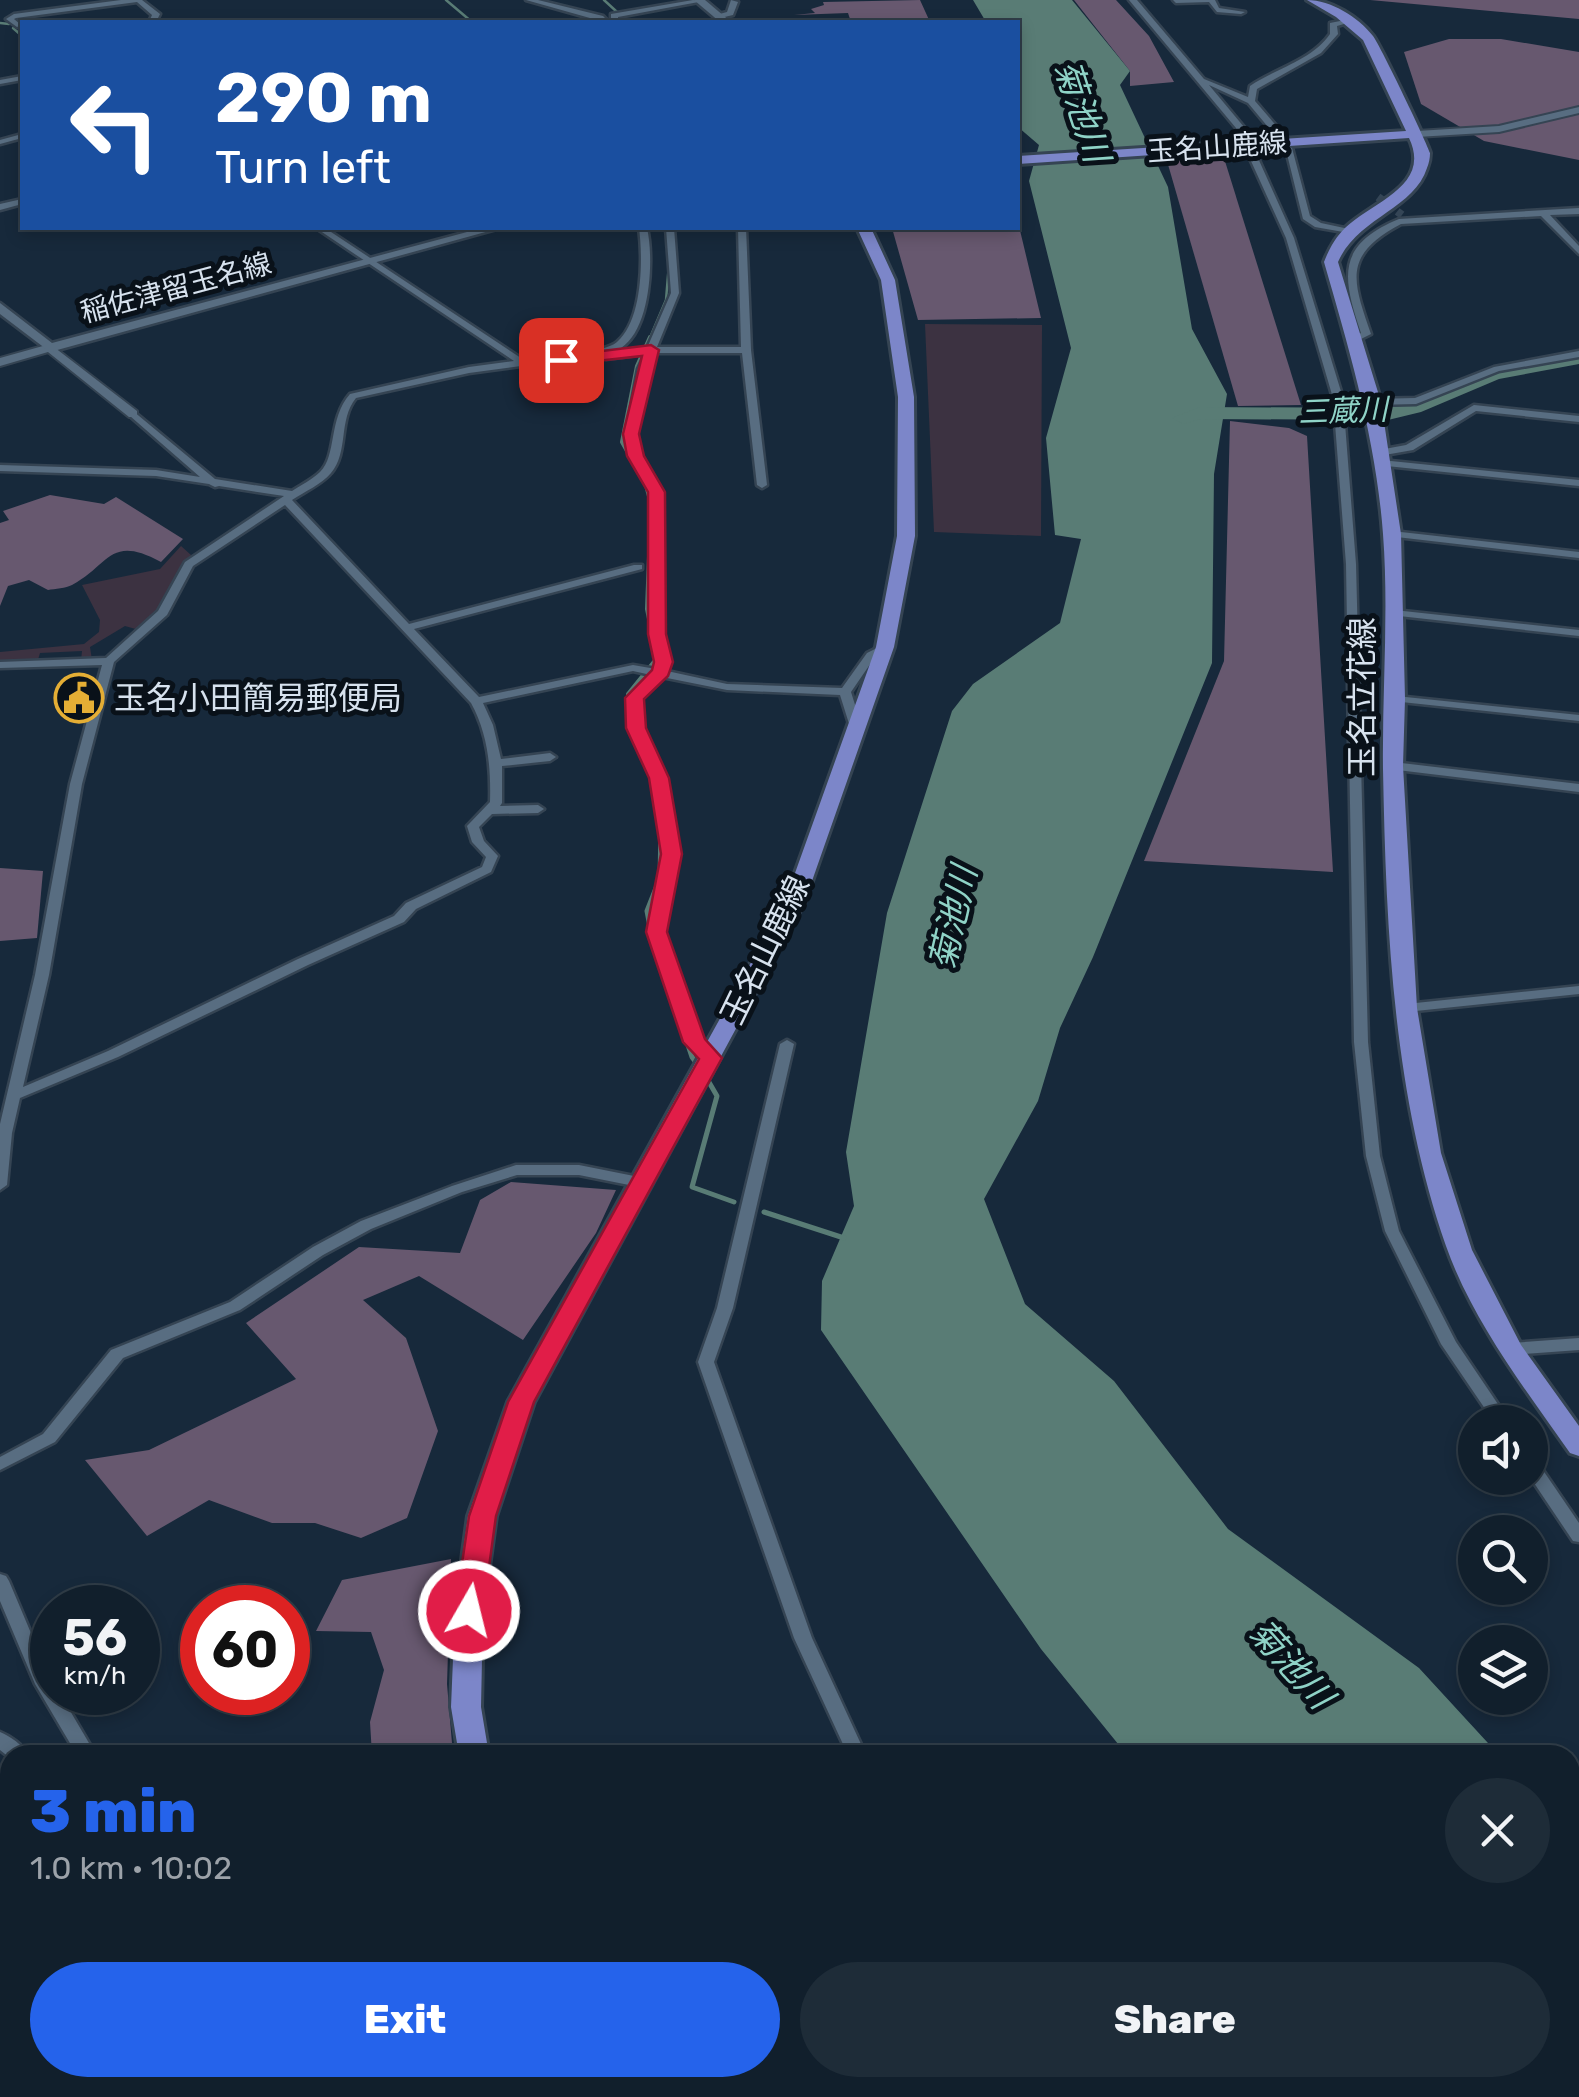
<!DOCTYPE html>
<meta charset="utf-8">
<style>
:root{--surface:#111f2c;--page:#1e2c38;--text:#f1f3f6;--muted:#9ca2a9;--line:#303d48;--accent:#2563eb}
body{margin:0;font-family:Rubik,"Noto Sans JP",sans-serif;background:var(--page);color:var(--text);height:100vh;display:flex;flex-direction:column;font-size:38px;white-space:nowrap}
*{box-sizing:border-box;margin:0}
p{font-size:32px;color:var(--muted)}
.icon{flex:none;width:55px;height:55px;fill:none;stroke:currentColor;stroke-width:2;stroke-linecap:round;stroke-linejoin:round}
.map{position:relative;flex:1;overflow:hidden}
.side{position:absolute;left:0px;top:1745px;width:1580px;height:352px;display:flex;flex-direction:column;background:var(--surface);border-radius:30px 30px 0 0;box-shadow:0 5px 15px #0003,0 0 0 2px var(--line)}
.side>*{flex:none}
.hud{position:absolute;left:20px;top:20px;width:1000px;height:210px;border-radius:0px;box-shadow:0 5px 15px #0003,0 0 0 2px var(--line);background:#1a4fa0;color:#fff;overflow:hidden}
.controls{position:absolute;left:1458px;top:1405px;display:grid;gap:20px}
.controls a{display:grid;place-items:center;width:90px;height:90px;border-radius:50%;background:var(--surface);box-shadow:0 5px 15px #0003,0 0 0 2px var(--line);font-size:50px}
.speed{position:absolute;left:30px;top:1585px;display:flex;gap:20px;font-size:50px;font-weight:700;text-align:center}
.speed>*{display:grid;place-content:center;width:130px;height:130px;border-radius:50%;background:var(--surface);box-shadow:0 5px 15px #0003,0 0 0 2px var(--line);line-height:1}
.speed small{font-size:25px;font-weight:400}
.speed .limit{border:15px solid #d22;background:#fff;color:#111}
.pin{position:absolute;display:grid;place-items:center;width:85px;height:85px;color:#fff;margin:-42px;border-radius:20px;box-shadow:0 5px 15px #0006}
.me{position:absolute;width:110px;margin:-55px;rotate:8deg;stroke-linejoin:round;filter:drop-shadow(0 0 8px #0008)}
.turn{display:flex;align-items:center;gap:35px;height:210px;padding:0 30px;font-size:45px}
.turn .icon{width:130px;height:130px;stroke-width:2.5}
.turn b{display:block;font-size:70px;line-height:85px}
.round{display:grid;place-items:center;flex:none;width:105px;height:105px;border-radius:52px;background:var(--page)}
.overview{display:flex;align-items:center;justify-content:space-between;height:170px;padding:0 30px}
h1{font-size:60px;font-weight:800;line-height:75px;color:var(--accent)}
.primary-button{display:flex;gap:20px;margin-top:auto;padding:20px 30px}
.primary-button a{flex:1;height:115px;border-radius:60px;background:var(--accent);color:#fff;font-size:40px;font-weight:800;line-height:115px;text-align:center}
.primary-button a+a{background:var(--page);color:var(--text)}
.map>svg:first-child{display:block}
.green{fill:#3c3241}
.forest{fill:#67586f}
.water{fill:#597c75}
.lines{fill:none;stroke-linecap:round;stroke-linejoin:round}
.stream-far3{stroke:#597c75;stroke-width:2.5}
.stream-far2{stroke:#597c75;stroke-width:4}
.stream-far1{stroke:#597c75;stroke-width:5}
.stream{stroke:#597c75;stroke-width:6}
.river{fill:#597c75;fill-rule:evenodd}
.minor-tunnel{stroke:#344556;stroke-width:8;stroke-dasharray:8 4;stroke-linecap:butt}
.minor-casing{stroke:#354453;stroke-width:5}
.tertiary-casing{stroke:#354453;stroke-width:4}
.secondary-casing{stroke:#354453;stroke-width:5}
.primary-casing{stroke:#354453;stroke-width:6}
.minor{fill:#586d81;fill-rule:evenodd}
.tertiary{fill:#586d81;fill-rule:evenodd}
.secondary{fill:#586d81;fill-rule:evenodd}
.primary{fill:#7c86c9;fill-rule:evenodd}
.route{fill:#e11d48;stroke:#92132f;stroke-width:2.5}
.labels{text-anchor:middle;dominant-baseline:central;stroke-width:10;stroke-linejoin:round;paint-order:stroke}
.far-street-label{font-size:28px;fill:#d7e2ee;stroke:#091119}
.far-water-label{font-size:30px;font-style:italic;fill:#8fd3c7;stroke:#091119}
.street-label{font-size:32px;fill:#d7e2ee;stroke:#091119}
.poi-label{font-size:32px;fill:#d7e2ee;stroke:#091119;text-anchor:start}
.water-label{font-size:35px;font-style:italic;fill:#8fd3c7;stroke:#091119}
</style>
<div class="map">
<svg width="1579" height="2097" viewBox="0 0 1579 2097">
<rect width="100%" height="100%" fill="#17293b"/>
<g class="green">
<path d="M 925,324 L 1042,325 L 1041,536 L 934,532 Z"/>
<path d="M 181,546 L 191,555 C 181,578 158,613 139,630 L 125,626 L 90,647 L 92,660 L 81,661 L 82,651 L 40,653 L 37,663 L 0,662 L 0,652 L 84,644 L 99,632 L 100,620 L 82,585 L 160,569 Z"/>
</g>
<g class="forest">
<path d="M 920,0 L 930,22 L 851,22 L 848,13 L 794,15 L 815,13 L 811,9 L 824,5 L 823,2 Z"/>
<path d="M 1074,0 L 1116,0 L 1149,36 L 1174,82 L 1130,86 L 1130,71 Z"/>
<path d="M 1370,0 L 1579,0 L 1579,19 Z"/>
<path d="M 1449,39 L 1501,39 L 1579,52 L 1579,160 L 1484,141 L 1421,104 L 1404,52 Z"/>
<path d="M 1224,158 L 1301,405 L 1238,406 L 1167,161 Z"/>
<path d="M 1018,222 L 1041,318 L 918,320 L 892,228 L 1018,228 Z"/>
<path d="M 1230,421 L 1289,428 L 1307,436 L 1333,872 L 1144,861 L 1224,661 Z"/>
<path d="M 50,495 L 104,504 L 116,497 L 183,539 L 161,562 C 109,534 110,565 72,585 C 66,588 55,589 48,590 L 29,580 L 8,586 L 0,606 L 0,523 L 9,520 L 3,511 Z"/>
<path d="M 0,868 L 43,871 L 37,938 L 0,941 Z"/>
<path d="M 511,1182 L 616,1190 L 596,1233 L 523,1340 L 419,1276 L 363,1300 L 406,1338 L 438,1431 L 407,1518 L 361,1538 L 315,1523 L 272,1523 L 209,1500 L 147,1536 L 85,1460 L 149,1450 L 296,1379 L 246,1323 L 359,1247 L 460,1253 L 480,1200 Z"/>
<path d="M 451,1559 L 447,1684 L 453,1755 L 372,1755 L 370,1722 L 384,1670 L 371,1632 L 316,1631 L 342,1580 Z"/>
</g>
<g class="water">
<path d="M 973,0 L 1072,0 L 1130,71 L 1120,85 L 1168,187 L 1192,329 L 1227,394 L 1214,474 L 1212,663 L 1093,957 L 1060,1028 L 1038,1101 L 984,1199 L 1025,1304 L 1114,1381 L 1228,1529 L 1419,1668 L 1499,1755 L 1127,1755 L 1041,1649 L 821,1330 L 822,1281 L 854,1206 L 846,1152 L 887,913 L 952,711 L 973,684 L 1060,623 L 1081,539 L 1055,535 L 1046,438 L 1071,348 L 1029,181 L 1039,145 L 1018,127 L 1018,22 L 986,22 Z"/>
<path d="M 1570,1833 L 1579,1843 L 1579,2097 L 1459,2097 L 1448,2088 L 1570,2088 Z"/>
</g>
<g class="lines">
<g class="stream-far3">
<path d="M 446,0 L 472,22"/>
<path d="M 604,0 L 628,22"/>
<path d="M 0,23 L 9,24"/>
<path d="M 13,28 L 22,36"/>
<path d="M 649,340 L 666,300 L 669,263"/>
</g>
<path class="stream-far2" d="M 629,701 L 628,694 L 657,658 L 647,609 L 651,504 L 646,485 L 622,442 L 637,366 L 650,337"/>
<g class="stream-far1">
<path d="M 651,932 L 647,911 L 660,878 L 661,826"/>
<path d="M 668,985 L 692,1057 L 700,1068"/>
<path d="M 706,1077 L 717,1096 L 692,1187 L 734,1202"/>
<path d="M 764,1212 L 844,1238"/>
</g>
<path class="stream" d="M 0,2014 L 10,2015"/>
<path class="river" d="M 1579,352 L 1579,364 L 1499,379 L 1421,412 L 1388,420 L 1201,419 L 1183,424 L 1172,418 L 1200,407 L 1388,408 L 1487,370 Z"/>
<path class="minor-tunnel" d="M 1378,197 L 1402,215"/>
<g class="minor-casing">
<g id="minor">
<path d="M 121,0 L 142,0 L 160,14 L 156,22 L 149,22 L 152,15 L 137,2 L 16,18 L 14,19 L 21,25 L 17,27 L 6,19 L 14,14 Z"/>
<path d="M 526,0 L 538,0 L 603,16 L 609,22 L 601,22 L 597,20 Z"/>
<path d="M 693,0 L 704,1 L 618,17 L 618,22 L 611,22 L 611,14 Z"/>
<path d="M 731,0 L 738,2 L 733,15 L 716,19 L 716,15 L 727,12 Z"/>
<path d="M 1129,0 L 1137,0 L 1204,79 L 1248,97 L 1250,86 C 1276,68 1311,61 1330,34 L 1330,23 L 1350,19 L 1354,21 L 1337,26 L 1338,34 L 1321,53 L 1257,89 L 1255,101 L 1285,136 L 1285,140 L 1279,140 L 1248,103 L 1209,85 L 1244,127 L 1294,238 L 1343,398 L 1356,564 L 1368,1042 L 1380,1156 L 1399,1231 L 1456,1342 L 1510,1422 L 1494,1422 L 1441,1344 L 1385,1231 L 1366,1156 L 1354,1042 L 1346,564 L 1333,398 L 1286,238 L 1236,128 Z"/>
<path d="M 1173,0 L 1215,0 L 1219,8 L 1245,12 L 1241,14 L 1217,12 L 1209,2 L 1176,3 Z"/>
<path d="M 22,76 L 22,80 L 0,84 L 0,80 Z"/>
<path d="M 22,134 L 22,138 L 0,144 L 0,140 Z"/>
<path d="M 1285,146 L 1292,148 L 1310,216 L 1321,223 L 1349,229 L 1349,233 L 1315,227 L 1303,219 Z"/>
<path d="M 22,199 L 22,204 L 0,210 L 0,204 Z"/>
<path d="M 1579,208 L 1579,214 L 1550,215 L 1579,246 L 1579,254 L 1541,216 L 1401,224 C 1343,255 1352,279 1371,334 L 1355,342 L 1350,339 L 1361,333 C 1342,277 1336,245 1399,219 Z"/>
<path d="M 316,228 L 325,228 L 524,360 C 545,357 603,354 617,342 C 643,320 643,258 639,228 L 647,228 C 654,258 651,329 621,348 C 617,351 611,351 606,353 L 647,348 L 671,293 L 666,228 L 674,228 L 679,293 L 657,347 L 741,347 L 738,228 L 746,228 L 751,350 L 767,485 L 762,488 L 757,485 L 742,353 L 654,353 L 648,369 L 636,434 L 641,455 L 662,492 L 663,634 L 669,662 L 667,671 L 727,684 L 842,688 L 867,653 L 885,644 L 891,647 L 875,657 L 851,692 L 863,730 L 857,734 L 851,730 L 840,695 L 727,690 L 662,677 L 640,699 L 642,728 L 665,779 L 677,854 L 664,932 L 700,1040 L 718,1058 L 716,1061 L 706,1061 L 687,1042 L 650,932 L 665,854 L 653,779 L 630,728 L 628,698 L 651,675 L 633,671 L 483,703 L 493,725 L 501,759 L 550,753 L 556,757 L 550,761 L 502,766 L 502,803 L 500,806 L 538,805 L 544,809 L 538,813 L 492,814 L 479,827 L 484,841 L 498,856 L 491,872 L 416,909 L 404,922 L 308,965 L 118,1057 L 20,1098 L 12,1133 L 7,1185 L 0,1190 L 0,1124 L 35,975 L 70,784 L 102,665 L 0,668 L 0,662 L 106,658 L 158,611 L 185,562 L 284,496 L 219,486 L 215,487 L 209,484 L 156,476 L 0,471 L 0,465 L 156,470 L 200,477 L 130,416 L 130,412 L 133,411 L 215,479 L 292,491 C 301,485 313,479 320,472 C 337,456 328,419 350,394 L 469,367 L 514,361 ZM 645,354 L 638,369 L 626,434 L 631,455 L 652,492 L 651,634 L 657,662 L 656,669 L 633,665 L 479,697 L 414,629 L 642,569 L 642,565 L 634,565 L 409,624 L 292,500 C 304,492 322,484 331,473 C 349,452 338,420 356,398 L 469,373 L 602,355 L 603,358 L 606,359 ZM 285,505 L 471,703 C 488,734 491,767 490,802 L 467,826 L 472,842 L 486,857 L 482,867 L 406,903 L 394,916 L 298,959 L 108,1051 L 23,1087 L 49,975 L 82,784 L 114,662 L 167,615 L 193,566 Z"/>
<path d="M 1579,351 L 1579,357 L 1499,371 L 1416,404 L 1373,405 L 1368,402 L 1373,399 L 1415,398 L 1494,367 Z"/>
<path d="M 1474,405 L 1579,416 L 1579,422 L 1476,411 L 1413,450 L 1379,456 L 1374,453 L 1379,450 L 1406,445 Z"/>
<path d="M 1381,460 L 1579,480 L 1579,486 L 1377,465 L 1377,461 Z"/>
<path d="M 1392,531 L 1579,552 L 1579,558 L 1388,536 L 1387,534 Z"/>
<path d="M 1394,610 L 1579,630 L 1579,636 L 1390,615 L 1389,613 Z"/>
<path d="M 1396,696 L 1579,715 L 1579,721 L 1392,701 L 1392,697 Z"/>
<path d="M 1393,762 L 1579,784 L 1579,792 L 1389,769 L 1387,766 L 1389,763 Z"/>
<path d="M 1579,986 L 1579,994 L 1406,1012 L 1399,1008 L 1406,1004 Z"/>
<path d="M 787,1040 L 794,1044 L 733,1308 L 714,1362 L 812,1638 L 866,1755 L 848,1755 L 794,1638 L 698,1362 L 717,1308 L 780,1044 Z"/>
<path d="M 516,1165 L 579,1165 L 644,1178 L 651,1183 L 644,1188 L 579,1175 L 517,1175 L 462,1192 L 371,1229 L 323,1255 L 240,1310 L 123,1358 L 55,1442 L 0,1470 L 0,1457 L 43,1434 L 111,1350 L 230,1302 L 313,1247 L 361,1221 L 452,1186 Z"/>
<path d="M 1579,1338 L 1579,1350 L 1511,1355 L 1505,1353 L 1503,1349 L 1505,1345 L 1511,1343 Z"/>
<path d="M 1530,1458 L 1536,1460 L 1579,1523 L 1579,1542 L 1573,1541 L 1530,1477 Z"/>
<path d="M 0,1574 L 6,1576 L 9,1581 L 52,1683 L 52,1692 L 59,1692 L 96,1755 L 77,1755 L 35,1684 L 0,1601 Z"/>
<path d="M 0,1732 C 10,1736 23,1745 28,1755 L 10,1755 L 10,1758 L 0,1750 Z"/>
<path d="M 290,2088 L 310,2088 L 311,2097 L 291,2097 Z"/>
<path d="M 1032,2088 L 1054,2088 L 1059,2097 L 1037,2097 Z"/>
</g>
</g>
<g class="tertiary-casing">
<g id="tertiary">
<path d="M 1579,107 L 1579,113 L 1499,132 L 1417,137 L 1412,134 L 1417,131 L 1499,126 Z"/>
<path d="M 50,344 L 137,411 L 137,417 L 129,417 L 48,352 L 0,366 L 0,358 Z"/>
</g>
</g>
<g class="secondary-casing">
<g id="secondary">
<path d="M 694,0 L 705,0 L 731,22 L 720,22 Z"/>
<path d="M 482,228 L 500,228 L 50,352 L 0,314 L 0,303 L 52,343 Z"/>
</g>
</g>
<g class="primary-casing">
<g id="primary">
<path d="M 1307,0 C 1331,0 1358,17 1373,36 C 1381,47 1428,145 1430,153 C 1430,158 1429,163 1427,168 C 1414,209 1357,218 1338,262 L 1381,402 L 1401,534 L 1405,699 L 1403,766 L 1417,1008 L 1441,1153 L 1472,1250 L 1521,1345 L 1579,1426 L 1579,1456 L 1570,1453 C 1525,1389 1472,1320 1446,1246 C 1393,1094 1386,928 1383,769 C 1382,691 1389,612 1383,534 C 1376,440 1350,352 1324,262 C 1329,249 1335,238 1345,228 C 1373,201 1432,186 1409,138 L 1018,164 L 1018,156 L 1406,131 L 1363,40 L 1336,17 Z"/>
<path d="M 857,228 L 871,228 L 895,280 L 914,397 L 915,536 L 894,647 L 805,901 L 534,1402 L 496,1516 L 483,1611 L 481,1707 L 489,1755 L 459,1755 L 451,1707 L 455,1611 L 468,1516 L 508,1402 L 785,901 L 876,647 L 897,536 L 898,397 L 881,280 Z"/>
<path d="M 534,2088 L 567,2088 L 571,2097 L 537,2097 Z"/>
</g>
</g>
<use href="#minor" class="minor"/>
<use href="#tertiary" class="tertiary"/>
<use href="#secondary" class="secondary"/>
<use href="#primary" class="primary"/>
</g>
<path class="route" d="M 651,345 L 659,350 L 639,434 L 644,456 L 665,492 L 666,634 L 673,662 L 668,676 L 644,699 L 646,728 L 669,778 L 682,854 L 667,932 L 705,1039 L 722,1058 L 534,1402 L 496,1516 L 483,1611 L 479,1619 L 469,1623 L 459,1619 L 455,1611 L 469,1516 L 508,1402 L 699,1059 L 683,1042 L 646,932 L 661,854 L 649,778 L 626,728 L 625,698 L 652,670 L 654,662 L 648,634 L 648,492 L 627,456 L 623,434 L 642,356 L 561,365 L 553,360 L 561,356 Z"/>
<defs>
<g id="civic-ring" transform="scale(2.5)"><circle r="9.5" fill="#091119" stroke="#e4ae35" stroke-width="1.5"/><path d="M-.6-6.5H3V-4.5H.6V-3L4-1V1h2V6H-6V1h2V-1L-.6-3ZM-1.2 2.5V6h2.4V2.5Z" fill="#e4ae35"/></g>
</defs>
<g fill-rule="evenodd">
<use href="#civic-ring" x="79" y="698"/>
</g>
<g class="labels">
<g class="far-street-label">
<text transform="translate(1217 147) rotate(-4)">玉名山鹿線</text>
<text transform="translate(176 288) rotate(-15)">稲佐津留玉名線</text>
</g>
<g class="far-water-label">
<text transform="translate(1343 411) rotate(-2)">三蔵川</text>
</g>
<g class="street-label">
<text transform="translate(1362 697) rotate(-90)">玉名立花線</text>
<text transform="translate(765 950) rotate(-64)">玉名山鹿線</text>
</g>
<g class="poi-label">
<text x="114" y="698">玉名小田簡易郵便局</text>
</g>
<g class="water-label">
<text transform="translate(1082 111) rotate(72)">菊池川</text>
<text transform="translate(953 918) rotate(-77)">菊池川</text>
<text transform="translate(1291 1664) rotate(48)">菊池川</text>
</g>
</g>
</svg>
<div class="controls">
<a><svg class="icon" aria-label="sound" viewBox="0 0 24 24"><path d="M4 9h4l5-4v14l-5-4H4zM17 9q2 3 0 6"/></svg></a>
<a><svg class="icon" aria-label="search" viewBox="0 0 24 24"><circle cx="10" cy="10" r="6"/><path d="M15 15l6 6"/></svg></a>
<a><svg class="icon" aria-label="layers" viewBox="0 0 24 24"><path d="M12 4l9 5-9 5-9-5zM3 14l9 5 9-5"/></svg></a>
</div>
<div class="speed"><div>56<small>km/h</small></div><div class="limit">60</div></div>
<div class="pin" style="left:561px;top:360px;background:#d93025"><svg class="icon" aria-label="arrive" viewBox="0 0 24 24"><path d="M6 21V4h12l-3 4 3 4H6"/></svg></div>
<svg class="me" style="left:469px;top:1611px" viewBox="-20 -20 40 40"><circle r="17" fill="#e11d48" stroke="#fff" stroke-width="3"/><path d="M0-11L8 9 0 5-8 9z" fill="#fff"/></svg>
<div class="hud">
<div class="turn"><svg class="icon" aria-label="left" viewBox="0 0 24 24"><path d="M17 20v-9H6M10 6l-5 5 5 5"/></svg><div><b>290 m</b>Turn left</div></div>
</div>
<section class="side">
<div class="overview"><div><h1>3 min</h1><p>1.0 km · 10:02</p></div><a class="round"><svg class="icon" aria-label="close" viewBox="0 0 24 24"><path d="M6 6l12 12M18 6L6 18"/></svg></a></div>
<div class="primary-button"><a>Exit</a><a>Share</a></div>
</section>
</div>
